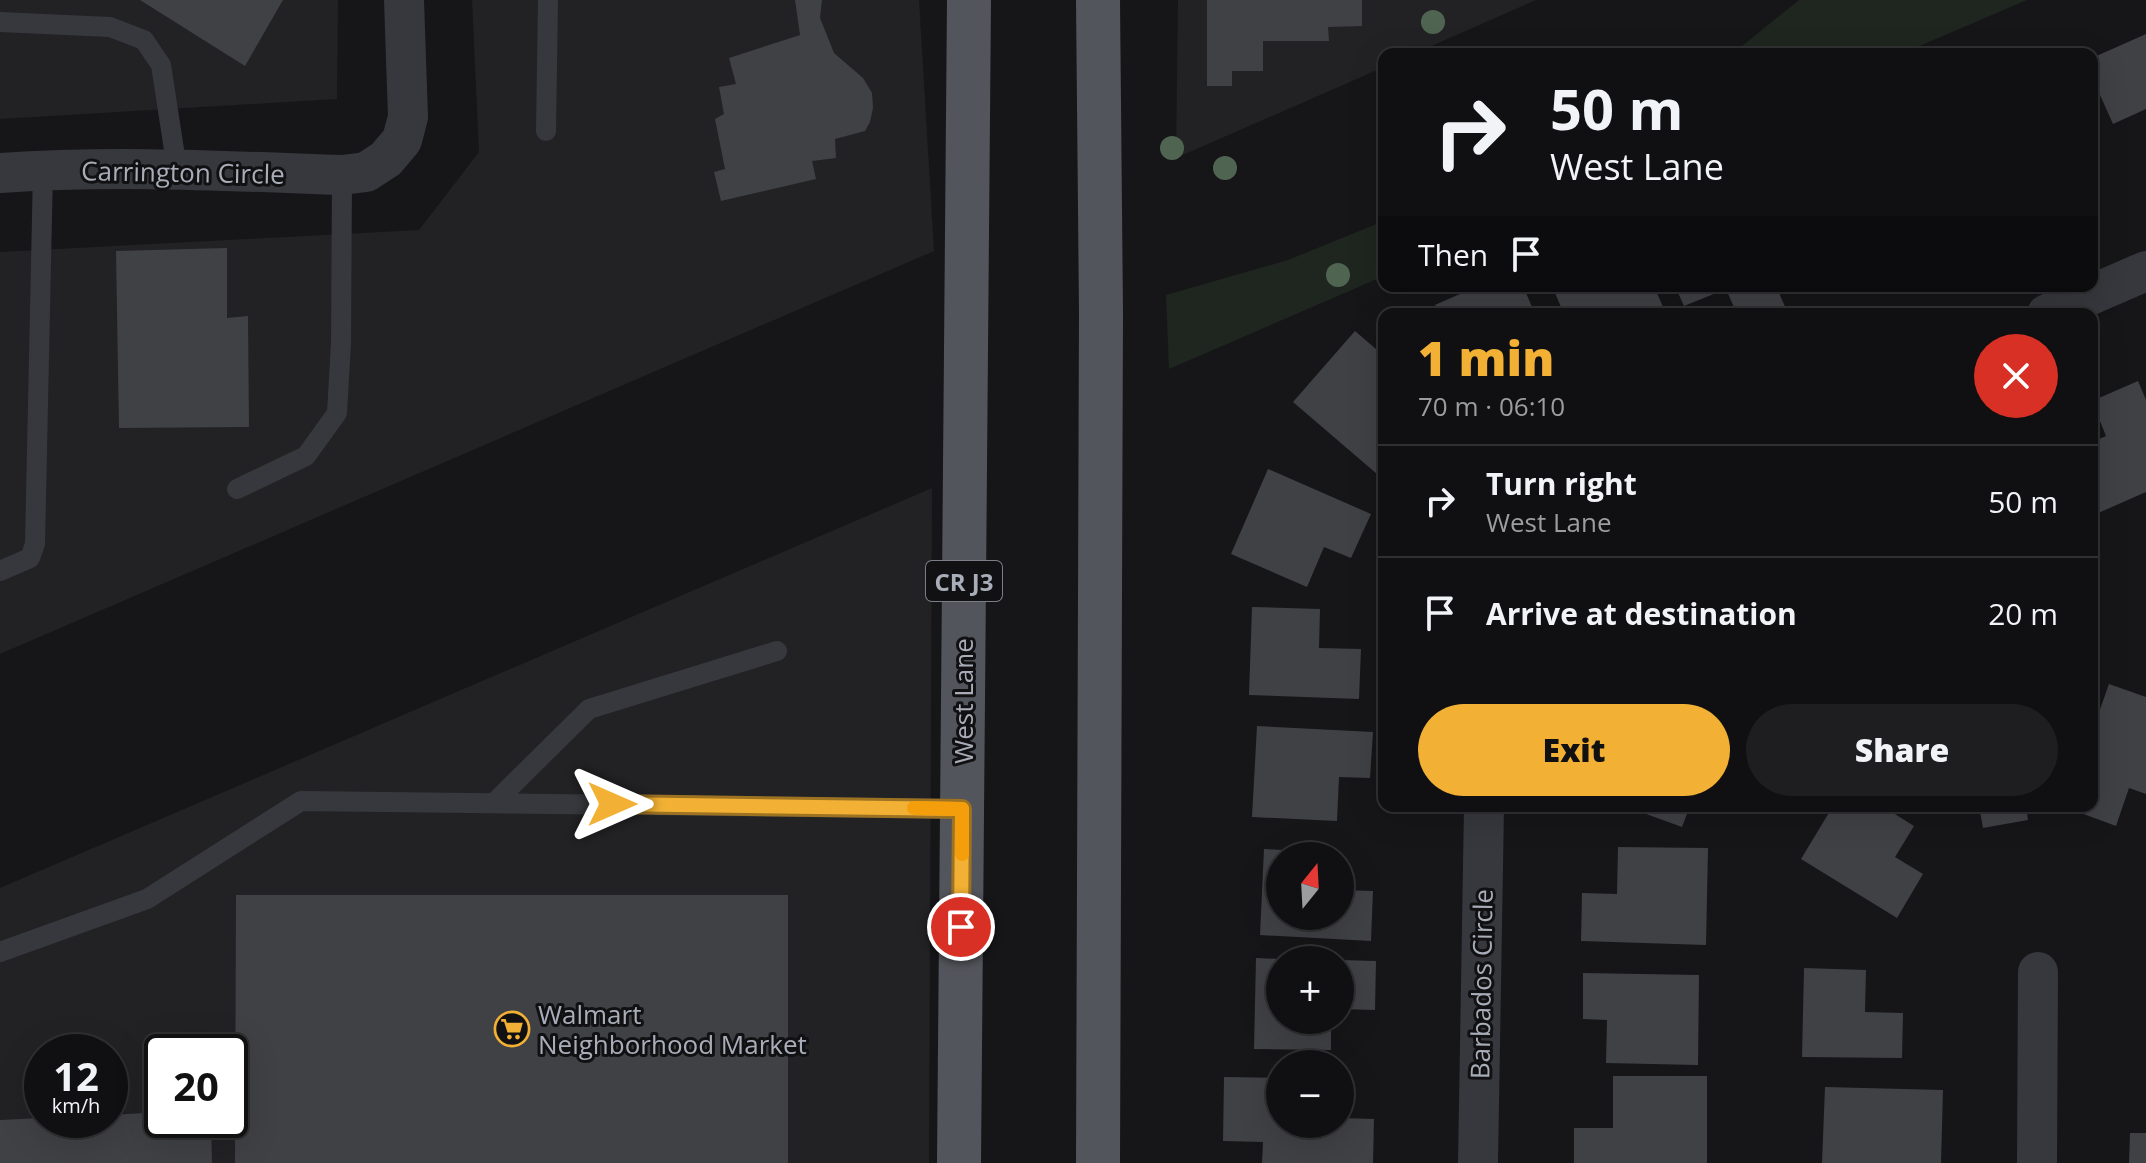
<!DOCTYPE html>
<meta charset="utf-8">
<style>
:root{--surface:#101012;--page:#1e1e20;--text:#f1f3f6;--muted:#9c9d9f;--line:#303032;--accent:#f2b134}
body{margin:0;font-family:"Open Sans",sans-serif;background:var(--page);color:var(--text);height:100vh;display:flex;flex-direction:column;font-size:30px;white-space:nowrap}
*{box-sizing:border-box;margin:0}
p{font-size:26px;color:var(--muted)}
.icon{flex:none;width:44px;height:44px;fill:none;stroke:currentColor;stroke-width:2;stroke-linecap:round;stroke-linejoin:round}
.map{position:relative;flex:1;overflow:hidden}
.drawer{position:absolute;left:1378px;top:308px;width:720px;height:504px;display:flex;flex-direction:column;background:var(--surface);border-radius:16px;box-shadow:0 8px 32px #0002,0 0 0 2px var(--line)}
.drawer>*{flex:none}
.banner{position:absolute;left:1378px;top:48px;width:720px;height:244px;border-radius:16px;box-shadow:0 8px 32px #0002,0 0 0 2px var(--line);background:#101012;color:var(--text);overflow:hidden}
.needle{width:52px;rotate:18deg}
.controls{position:absolute;left:1266px;top:842px;display:grid;gap:16px}
.controls a{display:grid;place-items:center;width:88px;height:88px;border-radius:50%;background:var(--surface);box-shadow:0 8px 32px #0002,0 0 0 2px var(--line);font-size:40px}
.speed{position:absolute;left:24px;top:1034px;display:flex;gap:16px;font-size:40px;font-weight:700;text-align:center}
.speed>*{display:grid;place-content:center;width:104px;height:104px;border-radius:50%;background:var(--surface);box-shadow:0 8px 32px #0002,0 0 0 2px var(--line);line-height:1}
.speed small{font-size:20px;font-weight:400}
.speed .limit{border:4px solid #111;border-radius:12px;background:#fff;color:#111}
.pin{position:absolute;display:grid;place-items:center;width:68px;height:68px;color:#fff;margin:-34px;border:4px solid #fff;border-radius:50%;box-shadow:0 2px 8px #0007}
.me{position:absolute;width:88px;margin:-44px;rotate:90deg;stroke-linejoin:round;filter:drop-shadow(0 0 6px #0008)}
.turn{display:flex;align-items:center;gap:28px;height:168px;padding:0 40px;font-size:36px}
.turn .icon{width:104px;height:104px;stroke-width:2.5}
.turn b{display:block;font-size:56px;line-height:68px}
.then{display:flex;align-items:center;height:76px;padding:0 40px;background:#0003;gap:16px;font-size:30px}
.round{display:grid;place-items:center;flex:none;width:84px;height:84px;border-radius:42px;background:var(--page)}
.summary{display:flex;align-items:center;justify-content:space-between;height:136px;padding:0 40px}
h1{font-size:48px;font-weight:800;line-height:60px;color:var(--accent)}
.button{display:flex;gap:16px;margin-top:auto;padding:16px 40px}
.button a{flex:1;height:92px;border-radius:48px;background:var(--accent);color:#111;font-size:32px;font-weight:800;line-height:92px;text-align:center}
.button a+a{background:var(--page);color:var(--text)}
ul{padding:0;list-style:none}
li{display:flex;align-items:center;gap:24px;height:112px;padding:0 40px;border-top:2px solid var(--line)}
li div{flex:1}
li b{display:block;font-size:30px}
li em{font-style:normal}
.map>svg:first-child{display:block}
.built{fill:#222225;fill-rule:evenodd}
.green{fill:#1e261f}
.building{fill:#404145}
.lines{fill:none;stroke-linecap:round;stroke-linejoin:round}
.service{stroke:#37383d;stroke-width:20}
.minor{stroke:#37383d;stroke-width:40}
.primary{stroke:#53555c;stroke-width:44}
.tree{fill:#506452}
.route-casing{stroke:#9d7322;stroke-width:20}
.route{stroke:#f2b134;stroke-width:14}
.slow{stroke:#f59e0b;stroke-width:14}
.labels{text-anchor:middle;dominant-baseline:central;stroke-width:6;stroke-linejoin:round;paint-order:stroke}
.shield{fill:#111113;stroke:#7b7e86;stroke-width:2}
.shield-label{font-size:24px;font-weight:bold;fill:#a8adb8}
.street-label{font-size:26px;fill:#a8adb8;stroke:#111113}
.poi-label{font-size:26px;fill:#a8adb8;stroke:#111113;text-anchor:start}
</style>
<div class="map">
<svg width="2146" height="1163" viewBox="0 0 2146 1163">
<rect width="100%" height="100%" fill="#161618"/>
<g class="built">
<path d="M 0,0 L 338,0 L 337,99 L 0,119 Z"/>
<path d="M 472,0 L 919,0 L 934,251 L 0,654 L 0,252 L 419,230 L 479,152 Z"/>
<path d="M 1178,0 L 1536,0 L 1413,54 L 1384,54 L 1384,67 L 1176,158 Z"/>
<path d="M 932,488 L 929,1163 L 0,1163 L 0,888 ZM 42,1052 L 110,1052 L 110,1120 L 42,1120 ZM 162,1052 L 230,1052 L 230,1120 L 162,1120 Z"/>
</g>
<g class="green">
<path d="M 1799,0 L 2027,0 L 1901,54 L 1732,54 Z"/>
<path d="M 1384,221 L 1384,276 L 1169,369 L 1166,295 L 1288,260 Z"/>
</g>
<g class="building">
<path d="M 140,0 L 283,0 L 245,66 Z"/>
<path d="M 795,0 L 822,0 L 820,18 L 834,53 L 863,78 L 872,93 L 873,108 L 870,122 L 865,131 L 835,139 L 836,158 L 812,161 L 816,179 L 721,201 L 714,172 L 725,169 L 715,119 L 724,114 L 719,87 L 736,84 L 729,58 L 800,35 Z"/>
<path d="M 1207,0 L 1362,0 L 1362,26 L 1328,27 L 1329,41 L 1263,41 L 1263,71 L 1232,71 L 1232,86 L 1207,86 Z"/>
<path d="M 2146,34 L 2146,109 L 2113,124 L 2092,77 L 2092,58 Z"/>
<path d="M 227,248 L 227,318 L 248,316 L 249,427 L 119,428 L 116,251 Z"/>
<path d="M 1478,286 L 1523,286 L 1535,314 L 1439,314 L 1435,305 Z"/>
<path d="M 1552,286 L 1654,286 L 1666,314 L 1564,314 Z"/>
<path d="M 1675,286 L 1776,286 L 1786,309 L 1773,314 L 1737,314 L 1726,289 L 1684,306 Z"/>
<path d="M 1811,286 L 1831,286 L 1814,293 Z"/>
<path d="M 1355,331 L 1384,356 L 1384,480 L 1293,402 Z"/>
<path d="M 2138,381 L 2146,400 L 2146,492 L 2096,514 L 2092,505 L 2092,442 L 2106,436 L 2092,401 Z"/>
<path d="M 1268,469 L 1371,514 L 1351,558 L 1324,547 L 1307,587 L 1231,554 Z"/>
<path d="M 1252,607 L 1320,609 L 1319,648 L 1361,649 L 1359,699 L 1249,695 Z"/>
<path d="M 2109,684 L 2146,697 L 2146,794 L 2129,788 L 2116,826 L 2062,806 L 2092,806 L 2092,732 Z"/>
<path d="M 1257,726 L 1373,732 L 1370,778 L 1339,777 L 1337,821 L 1252,817 Z"/>
<path d="M 1624,806 L 1690,806 L 1682,827 Z"/>
<path d="M 1833,806 L 1882,806 L 1914,826 L 1895,857 L 1923,874 L 1897,918 L 1801,859 Z"/>
<path d="M 1979,806 L 2026,806 L 2028,820 L 1983,828 Z"/>
<path d="M 1618,847 L 1708,848 L 1706,945 L 1581,941 L 1582,893 L 1617,894 Z"/>
<path d="M 1264,849 L 1332,853 L 1331,856 L 1280,856 L 1280,916 L 1340,916 L 1340,890 L 1373,891 L 1371,941 L 1260,935 Z"/>
<path d="M 236,895 L 788,895 L 788,1163 L 235,1163 Z"/>
<path d="M 1256,958 L 1280,959 L 1280,1020 L 1331,1020 L 1331,1050 L 1254,1049 Z"/>
<path d="M 1340,960 L 1376,961 L 1375,1010 L 1340,1009 Z"/>
<path d="M 1804,968 L 1866,970 L 1865,1012 L 1903,1013 L 1902,1058 L 1802,1057 Z"/>
<path d="M 1583,973 L 1699,975 L 1698,1065 L 1606,1063 L 1607,1020 L 1583,1019 Z"/>
<path d="M 1613,1076 L 1707,1076 L 1707,1163 L 1574,1163 L 1574,1128 L 1613,1128 Z"/>
<path d="M 1224,1077 L 1280,1078 L 1280,1124 L 1340,1124 L 1340,1118 L 1374,1119 L 1373,1163 L 1262,1163 L 1263,1142 L 1223,1141 Z"/>
<path d="M 1825,1087 L 1943,1090 L 1941,1163 L 1822,1163 Z"/>
<path d="M 162,1112 L 162,1120 L 211,1120 L 212,1163 L 0,1163 L 0,1120 L 42,1118 L 42,1120 L 110,1120 L 110,1115 Z"/>
<path d="M 2130,1133 L 2146,1133 L 2146,1163 L 2129,1163 Z"/>
</g>
<g class="lines">
<g class="service">
<path d="M 0,22 L 110,27 L 144,40 L 161,65 L 177,169"/>
<path d="M 546,131 L 548,0"/>
<path d="M 237,489 L 306,456 L 337,413 L 341,343 L 342,175"/>
<path d="M 0,571 L 30,558 L 35,544 L 43,170"/>
<path d="M 494,803 L 589,709 L 777,651"/>
<path d="M 0,952 L 147,899 L 301,801 L 962,809"/>
</g>
<g class="minor">
<path d="M 0,173 C 114,165 228,171 342,175 L 366,172 L 386,159 L 402,140 L 408,117 L 404,0"/>
<path d="M 2047,314 L 2146,271"/>
<path d="M 1478,1163 L 1484,806"/>
<path d="M 2037,1163 L 2038,972"/>
</g>
<g class="primary">
<path d="M 959,1163 L 969,0"/>
<path d="M 1098,1163 L 1101,313 L 1098,0"/>
</g>
</g>
<g class="tree">
<circle cx="1433" cy="22" r="12"/>
<circle cx="1172" cy="148" r="12"/>
<circle cx="1225" cy="168" r="12"/>
<circle cx="1338" cy="275" r="12"/>
</g>
<g class="lines">
<g class="route-casing">
<path id="route" d="M 612,804 L 962,809 L 961,927"/>
</g>
<use href="#route" class="route"/>
<path class="slow" d="M 914,808 L 962,809 L 962,854"/>
</g>
<defs>
<g id="supermarket-ring" transform="scale(1.8)"><circle r="9.5" fill="#111113" stroke="#f2b134" stroke-width="1.5"/><path d="M-6-5.5h2.5l.6 2H6L4.5 2H-2.5L-4.4-4H-6ZM-1.5 3.2a1.3 1.3 0 1 0 .1 0ZM3 3.2a1.3 1.3 0 1 0 .1 0Z" fill="#f2b134"/></g>
</defs>
<g fill-rule="evenodd">
<use href="#supermarket-ring" x="512" y="1029"/>
</g>
<g class="labels">
<rect class="shield" x="926" y="561" width="76" height="40" rx="6"/>
<g class="shield-label">
<text x="964" y="581">CR J3</text>
</g>
<g class="street-label">
<text transform="translate(183 172) rotate(1)">Carrington Circle</text>
<text transform="translate(963 701) rotate(-90)">West Lane</text>
<text transform="translate(1481 984) rotate(-89)">Barbados Circle</text>
</g>
<g class="poi-label">
<text x="538" y="1014">Walmart<tspan x="538" dy="30">Neighborhood Market</tspan></text>
</g>
</g>
</svg>
<div class="controls">
<a><svg class="needle" viewBox="-14 -14 28 28"><path d="M0-13l5 13h-10z" fill="#e53935"/><path d="M0 13l5-13h-10z" fill="#9c9d9f"/></svg></a>
<a>+</a>
<a>−</a>
</div>
<div class="speed"><div>12<small>km/h</small></div><div class="limit">20</div></div>
<div class="pin" style="left:961px;top:927px;background:#d93025"><svg class="icon" aria-label="arrive" viewBox="0 0 24 24"><path d="M6 21V4h12l-3 4 3 4H6"/></svg></div>
<svg class="me" style="left:612px;top:804px" viewBox="-20 -20 40 40"><path d="M0-17L14 15 0 8-14 15z" fill="#f2b134" stroke="#fff" stroke-width="4"/></svg>
<div class="banner">
<div class="turn"><svg class="icon" aria-label="right" viewBox="0 0 24 24"><path d="M7 20v-9h11M14 6l5 5-5 5"/></svg><div><b>50 m</b>West Lane</div></div>
<div class="then">Then<svg class="icon" aria-label="arrive" viewBox="0 0 24 24"><path d="M6 21V4h12l-3 4 3 4H6"/></svg></div>
</div>
<section class="drawer">
<div class="summary"><div><h1>1 min</h1><p>70 m · 06:10</p></div><a class="round" style="background:#d93025;color:#fff"><svg class="icon" aria-label="close" viewBox="0 0 24 24"><path d="M6 6l12 12M18 6L6 18"/></svg></a></div>
<ul>
<li><svg class="icon" aria-label="right" viewBox="0 0 24 24"><path d="M7 20v-9h11M14 6l5 5-5 5"/></svg><div><b>Turn right</b><p>West Lane</p></div><em>50 m</em></li>
<li><svg class="icon" aria-label="arrive" viewBox="0 0 24 24"><path d="M6 21V4h12l-3 4 3 4H6"/></svg><div><b>Arrive at destination</b></div><em>20 m</em></li>
</ul>
<div class="button"><a>Exit</a><a>Share</a></div>
</section>
</div>
